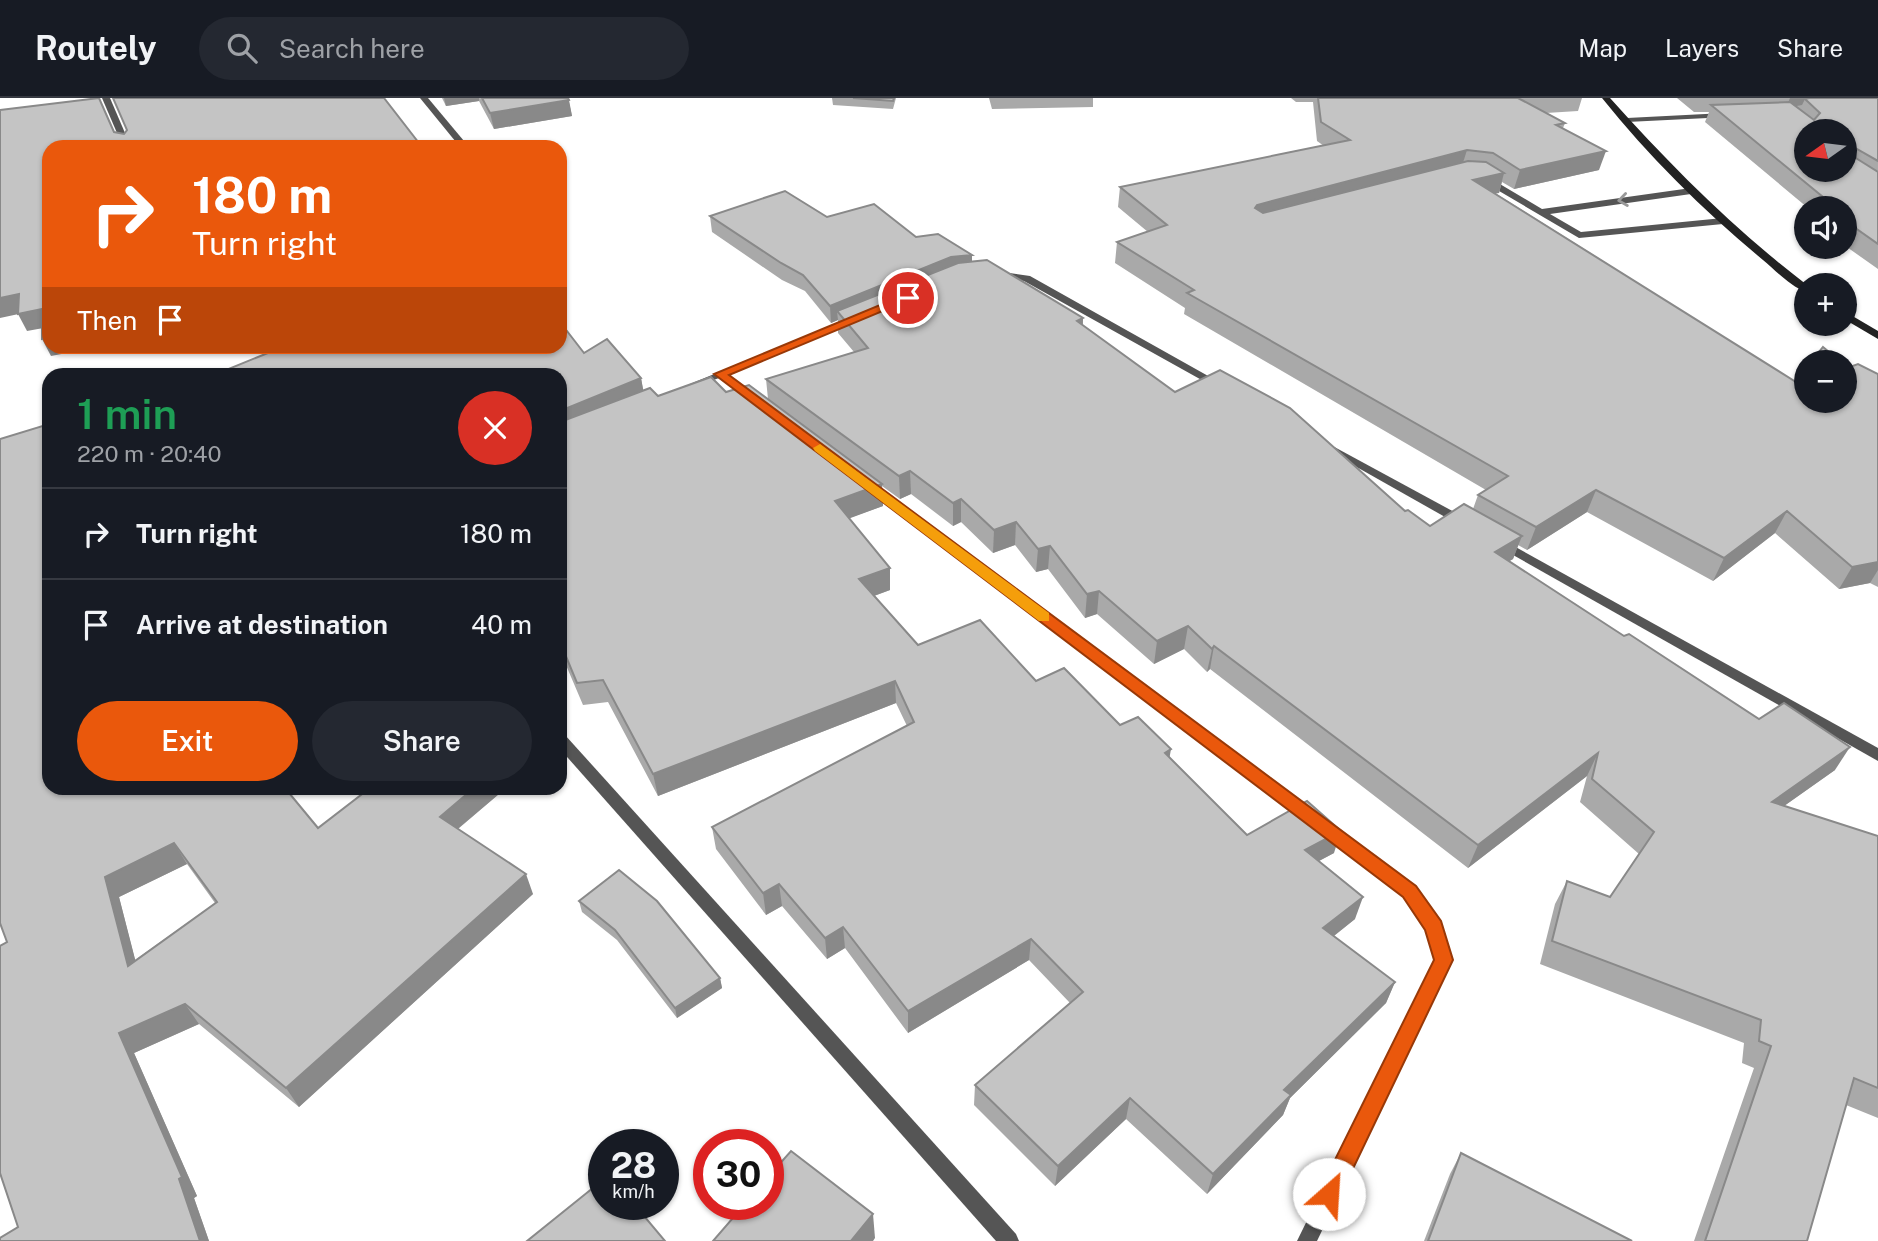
<!DOCTYPE html>
<meta charset="utf-8">
<style>
:root{--surface:#171b24;--page:#242831;--text:#f1f3f6;--muted:#9ea1a6;--line:#363941;--accent:#ea580c}
body{margin:0;font-family:"Public Sans",sans-serif;background:var(--page);color:var(--text);height:100vh;display:flex;flex-direction:column;font-size:26px;white-space:nowrap}
*{box-sizing:border-box;margin:0}
p{font-size:23px;color:var(--muted)}
.icon{flex:none;width:38px;height:38px;fill:none;stroke:currentColor;stroke-width:2;stroke-linecap:round;stroke-linejoin:round}
.map{position:relative;flex:1;overflow:hidden}
.details{position:absolute;left:42px;top:270px;width:525px;height:427px;display:flex;flex-direction:column;background:var(--surface);border-radius:21px;box-shadow:0 2px 5px #0004}
.details>*{flex:none}
.hud{position:absolute;left:42px;top:42px;width:525px;height:214px;border-radius:21px;box-shadow:0 2px 5px #0004;background:#ea580c;color:#fff;overflow:hidden}
.needle{width:46px;rotate:256deg}
.controls{position:absolute;left:1794px;top:21px;display:grid;gap:14px}
.controls a{display:grid;place-items:center;width:63px;height:63px;border-radius:50%;background:var(--surface);box-shadow:0 2px 5px #0004;font-size:35px}
.speed{position:absolute;left:588px;top:1031px;display:flex;gap:14px;font-size:35px;font-weight:700;text-align:center}
.speed>*{display:grid;place-content:center;width:91px;height:91px;border-radius:50%;background:var(--surface);box-shadow:0 2px 5px #0004;line-height:1}
.speed small{font-size:18px;font-weight:400}
.speed .limit{border:10px solid #d22;background:#fff;color:#111}
.pin{position:absolute;display:grid;place-items:center;width:60px;height:60px;color:#fff;margin:-30px;border:4px solid #fff;border-radius:50%;box-shadow:0 2px 7px #0007}
.me{position:absolute;width:77px;margin:-38px;rotate:26deg;stroke-linejoin:round;filter:drop-shadow(0 0 5px #0008)}
.turn{display:flex;align-items:center;gap:24px;height:147px;padding:0 35px;font-size:32px}
.turn .icon{width:91px;height:91px;stroke-width:2.5}
.turn b{display:block;font-size:49px;line-height:60px}
.then{display:flex;align-items:center;height:66px;padding:0 35px;background:#0003;gap:14px;font-size:26px}
.round{display:grid;place-items:center;flex:none;width:74px;height:74px;border-radius:37px;background:var(--page)}
.overview{display:flex;align-items:center;justify-content:space-between;height:119px;padding:0 35px}
h1{font-size:42px;font-weight:600;line-height:52px;color:#1e9e55}
.cta{display:flex;gap:14px;margin-top:auto;padding:14px 35px}
.cta a{flex:1;height:80px;border-radius:42px;background:var(--accent);color:#fff;font-size:28px;font-weight:600;line-height:80px;text-align:center}
.cta a+a{background:var(--page);color:var(--text)}
ul{padding:0;list-style:none}
li{display:flex;align-items:center;gap:21px;height:91px;padding:0 35px;border-top:2px solid var(--line)}
li div{flex:1}
li b{display:block;font-size:26px}
li em{font-style:normal}
header{display:flex;align-items:center;gap:42px;box-sizing:border-box;height:98px;padding:0 35px;background:var(--surface);border-bottom:2px solid var(--line)}
header strong{font-size:33px}
nav{display:flex;gap:38px;margin-inline-start:auto;font-size:24px}
.search{width:490px;height:63px;background:var(--page);display:flex;align-items:center;gap:18px;box-sizing:border-box;padding:0 24px;border-radius:38px;color:var(--muted);font-size:26px}
.map>svg:first-child{display:block}
.lines{fill:none;stroke-linecap:round;stroke-linejoin:round}
.service{fill:#555;fill-rule:evenodd}
.minor{fill:#555;fill-rule:evenodd}
.secondary{fill:#222;fill-rule:evenodd}
.wall{fill:#a9a9a9;fill-rule:evenodd}
.shaded-wall{fill:#898989}
.building{fill:#c4c4c4;stroke:#898989;stroke-width:2;fill-rule:evenodd}
.oneway{stroke:#999}
.route{fill:#ea580c;stroke:#983908;stroke-width:2}
.slow{fill:#f59e0b}
</style>
<header>
<strong>Routely</strong>
<div class="search"><svg class="icon" aria-label="search" viewBox="0 0 24 24"><circle cx="10" cy="10" r="6"/><path d="M15 15l6 6"/></svg>Search here</div>
<nav><a>Map</a><a>Layers</a><a>Share</a></nav>
</header>
<div class="map">
<svg width="1878" height="1143" viewBox="0 0 1878 1143">
<rect width="100%" height="100%" fill="#fff"/>
<g class="lines">
<path class="service" d="M 1482,79 L 1488,79 L 1542,111 L 1691,90 L 1695,93 L 1691,96 L 1550,116 L 1581,134 L 1723,120 L 1728,123 L 1723,126 L 1579,140 L 1482,83 Z"/>
<g class="minor">
<path d="M 102,0 L 110,0 L 131,49 L 123,49 Z"/>
<path d="M 420,0 L 428,0 L 469,49 L 460,49 Z"/>
<path d="M 1725,15 L 1728,15 L 1728,19 L 1627,24 L 1623,22 L 1627,20 Z"/>
<path d="M 996,173 L 1030,178 L 1226,288 L 1224,290 L 1216,290 L 1024,183 L 993,178 L 991,176 Z"/>
<path d="M 855,218 L 859,219 L 859,223 L 728,277 L 757,298 L 757,302 L 749,302 L 719,280 L 695,289 L 690,286 Z"/>
<path d="M 206,248 L 217,248 L 218,253 L 217,255 L 209,255 Z"/>
<path d="M 1327,345 L 1469,422 L 1471,425 L 1469,428 L 1461,428 L 1323,350 L 1323,346 Z"/>
<path d="M 867,382 L 1415,789 L 1440,824 L 1453,862 L 1317,1143 L 1297,1143 L 1435,862 L 1426,831 L 1403,799 L 863,389 L 861,386 Z"/>
<path d="M 1501,441 L 1878,650 L 1878,663 L 1497,448 L 1495,445 L 1497,442 Z"/>
<path d="M 560,636 L 565,637 L 1016,1136 L 1019,1143 L 996,1143 L 560,651 Z"/>
</g>
<g class="secondary">
<path d="M 1602,0 L 1610,0 C 1671,68 1735,132 1807,187 L 1806,194 C 1790,188 1776,173 1763,162 C 1705,114 1649,59 1602,0 Z"/>
<path d="M 1844,213 L 1878,233 L 1878,241 L 1844,221 Z"/>
</g>
</g>
<g class="wall">
<path d="M 442,0 L 568,0 L 572,18 L 494,31 L 479,3 L 446,8 Z"/>
<path d="M 832,0 L 896,0 L 893,11 L 833,7 Z"/>
<path d="M 989,0 L 1093,0 L 1093,9 L 992,11 Z"/>
<path d="M 1291,0 L 1582,0 L 1578,13 L 1546,15 L 1565,25 L 1563,30 L 1599,72 L 1514,91 L 1502,84 L 1499,95 L 1495,95 L 1796,284 L 1847,270 L 1878,276 L 1878,489 L 1870,485 L 1839,491 L 1775,435 L 1713,483 L 1587,414 L 1527,452 L 1518,447 L 1513,461 L 1509,463 L 1624,538 L 1835,672 L 1784,708 L 1878,738 L 1878,1020 L 1846,1007 L 1807,1143 L 1694,1143 L 1754,970 L 1742,965 L 1744,945 L 1540,866 L 1555,806 L 1567,783 L 1610,799 L 1639,756 L 1580,704 L 1587,678 L 1468,770 L 1210,571 L 1207,574 L 1184,551 L 1154,566 L 1097,516 L 1085,520 L 1048,471 L 1036,474 L 1015,447 L 993,455 L 961,424 L 953,428 L 911,396 L 900,401 L 882,388 L 883,408 L 849,420 L 890,492 L 874,498 L 918,547 L 1036,583 L 1120,627 L 1170,660 L 1247,737 L 1334,755 L 1319,763 L 1355,821 L 1334,838 L 1395,884 L 1386,905 L 1290,1000 L 1283,1017 L 1207,1096 L 1126,1021 L 1055,1088 L 974,1007 L 975,987 L 1070,905 L 1029,862 L 908,935 L 845,850 L 827,861 L 782,808 L 766,817 L 716,751 L 712,729 L 907,628 L 896,605 L 658,698 L 608,604 L 583,607 L 560,553 L 560,276 L 222,276 L 221,274 L 584,255 L 641,280 L 643,292 L 658,298 L 726,294 L 768,301 L 766,281 L 854,254 L 838,235 L 838,222 L 831,225 L 805,193 L 782,182 L 712,134 L 710,118 L 827,119 L 916,139 L 972,163 L 1083,220 L 1083,228 L 1175,294 L 1405,413 L 1430,428 L 1473,411 L 1478,397 L 1486,392 L 1184,216 L 1185,210 L 1115,165 L 1117,144 L 1148,134 L 1118,109 L 1120,89 L 1324,48 L 1317,43 L 1313,4 L 1296,4 Z"/>
<path d="M 1677,0 L 1878,0 L 1878,171 L 1844,147 L 1844,110 L 1808,110 L 1705,24 L 1709,14 L 1694,14 Z"/>
<path d="M 49,690 L 318,730 L 370,690 L 506,690 L 458,731 L 533,796 L 299,1009 L 199,926 L 134,955 L 197,1098 L 194,1100 L 209,1143 L 0,1143 L 18,1129 L 7,844 ZM 187,766 L 215,805 L 135,862 L 119,799 Z"/>
<path d="M 579,803 L 720,880 L 722,890 L 677,920 L 617,842 L 582,814 Z"/>
<path d="M 1461,1055 L 1632,1143 L 1424,1143 L 1450,1076 Z"/>
</g>
<g class="shaded-wall">
<path d="M 444,0 L 479,0 L 479,3 L 446,8 Z"/>
<path d="M 1790,0 L 1838,0 L 1805,1 L 1802,7 L 1786,10 Z"/>
<path d="M 569,2 L 572,18 L 494,31 L 490,15 Z"/>
<path d="M 1467,52 L 1461,71 L 1253,126 L 1255,110 L 1257,107 Z"/>
<path d="M 1606,53 L 1599,72 L 1514,91 L 1520,72 Z"/>
<path d="M 1504,75 L 1499,95 L 1468,101 L 1473,82 Z"/>
<path d="M 972,157 L 972,173 L 837,213 L 838,222 L 831,225 L 830,208 L 951,159 Z"/>
<path d="M 19,196 L 28,214 L 0,220 L 0,200 Z"/>
<path d="M 42,211 L 49,229 L 27,233 L 18,216 Z"/>
<path d="M 1083,220 L 1082,242 L 1077,223 Z"/>
<path d="M 49,239 L 49,248 L 93,248 L 93,250 L 51,258 L 42,241 Z"/>
<path d="M 641,280 L 645,301 L 560,336 L 560,313 Z"/>
<path d="M 910,373 L 911,396 L 900,401 L 899,378 Z"/>
<path d="M 882,386 L 883,408 L 837,425 L 835,403 Z"/>
<path d="M 1596,392 L 1587,414 L 1527,452 L 1536,429 Z"/>
<path d="M 961,401 L 961,424 L 953,428 L 953,405 Z"/>
<path d="M 1787,413 L 1775,435 L 1713,483 L 1724,460 Z"/>
<path d="M 1016,424 L 1015,447 L 993,455 L 994,432 Z"/>
<path d="M 1522,438 L 1513,461 L 1487,477 L 1495,454 Z"/>
<path d="M 1050,448 L 1048,471 L 1036,474 L 1038,451 Z"/>
<path d="M 1878,464 L 1878,472 L 1870,485 L 1839,491 L 1852,469 Z"/>
<path d="M 890,470 L 890,492 L 860,503 L 859,481 Z"/>
<path d="M 1099,493 L 1097,516 L 1085,520 L 1087,496 Z"/>
<path d="M 1188,528 L 1184,551 L 1154,566 L 1157,543 Z"/>
<path d="M 1214,548 L 1210,571 L 1207,574 L 1212,551 Z"/>
<path d="M 895,583 L 896,605 L 658,698 L 653,676 Z"/>
<path d="M 1850,649 L 1835,672 L 1757,727 L 1772,704 Z"/>
<path d="M 1171,651 L 1167,674 L 1165,655 Z"/>
<path d="M 1598,655 L 1587,678 L 1468,770 L 1478,747 Z"/>
<path d="M 474,690 L 506,690 L 448,739 L 440,719 Z"/>
<path d="M 1341,733 L 1334,755 L 1298,774 L 1305,752 Z"/>
<path d="M 174,745 L 187,766 L 119,799 L 142,888 L 128,868 L 105,779 Z"/>
<path d="M 526,776 L 533,796 L 299,1009 L 286,990 Z"/>
<path d="M 779,786 L 782,808 L 766,817 L 763,795 Z"/>
<path d="M 1363,799 L 1355,821 L 1316,852 L 1323,830 Z"/>
<path d="M 843,829 L 845,850 L 827,861 L 825,840 Z"/>
<path d="M 1031,841 L 1029,862 L 908,935 L 908,913 Z"/>
<path d="M 720,880 L 722,890 L 677,920 L 675,910 Z"/>
<path d="M 1395,884 L 1386,905 L 1290,1000 L 1283,1017 L 1207,1096 L 1213,1076 L 1284,992 Z"/>
<path d="M 185,906 L 199,926 L 134,955 L 197,1098 L 194,1100 L 209,1143 L 200,1143 L 119,935 Z"/>
<path d="M 1130,1000 L 1126,1021 L 1055,1088 L 1058,1068 Z"/>
<path d="M 873,1116 L 875,1140 L 873,1143 L 851,1143 Z"/>
</g>
<g class="building">
<path d="M 99,0 L 114,34 L 124,36 L 127,32 L 113,0 L 384,0 L 422,49 L 49,49 L 49,239 L 42,241 L 42,211 L 18,216 L 19,196 L 0,200 L 0,12 Z"/>
<path d="M 482,0 L 568,0 L 569,2 L 490,15 Z"/>
<path d="M 853,0 L 894,0 L 893,3 Z"/>
<path d="M 1318,0 L 1518,0 L 1565,25 L 1556,27 L 1606,53 L 1520,72 L 1493,55 L 1467,52 L 1257,107 L 1255,110 L 1263,115 L 1468,63 L 1486,64 L 1504,75 L 1473,82 L 1796,284 L 1806,271 L 1806,303 L 1844,303 L 1844,267 L 1847,270 L 1858,266 L 1878,276 L 1878,464 L 1852,469 L 1787,413 L 1724,460 L 1596,392 L 1536,429 L 1478,397 L 1508,378 L 1187,195 L 1194,192 L 1117,144 L 1167,127 L 1120,89 L 1350,42 L 1321,24 Z"/>
<path d="M 1809,0 L 1878,0 L 1878,63 L 1850,47 L 1851,57 L 1878,74 L 1878,146 L 1844,122 L 1844,110 L 1828,110 L 1820,104 L 1823,99 L 1711,7 L 1790,4 L 1814,22 L 1820,15 L 1805,1 ZM 1806,33 L 1844,33 L 1844,72 L 1806,72 Z"/>
<path d="M 785,93 L 827,119 L 874,106 L 916,139 L 938,136 L 972,157 L 951,159 L 830,208 L 803,177 L 781,165 L 710,118 Z"/>
<path d="M 987,162 L 1083,220 L 1077,223 L 1175,294 L 1220,272 L 1290,310 L 1405,413 L 1408,412 L 1430,428 L 1464,406 L 1522,438 L 1495,454 L 1624,538 L 1629,536 L 1759,621 L 1784,605 L 1850,649 L 1772,704 L 1878,738 L 1878,990 L 1854,980 L 1807,1143 L 1705,1143 L 1771,948 L 1759,943 L 1761,922 L 1552,843 L 1567,783 L 1610,799 L 1654,734 L 1592,681 L 1598,655 L 1478,747 L 1214,548 L 1212,551 L 1188,528 L 1157,543 L 1099,493 L 1087,496 L 1050,448 L 1038,451 L 1016,424 L 994,432 L 961,401 L 953,405 L 910,373 L 899,378 L 766,281 L 868,250 L 837,213 L 958,165 Z"/>
<path d="M 560,224 L 584,255 L 607,241 L 641,280 L 560,313 L 560,276 L 225,276 L 221,274 L 285,248 L 560,248 Z"/>
<path d="M 1823,249 L 1841,264 L 1811,264 Z"/>
<path d="M 711,279 L 726,294 L 749,287 L 882,386 L 835,403 L 890,470 L 859,481 L 918,547 L 980,522 L 1036,583 L 1064,570 L 1120,627 L 1138,619 L 1171,651 L 1165,655 L 1247,737 L 1307,703 L 1341,733 L 1305,752 L 1363,799 L 1323,830 L 1395,884 L 1284,992 L 1291,997 L 1213,1076 L 1130,1000 L 1058,1068 L 975,987 L 1083,894 L 1031,841 L 908,913 L 843,829 L 825,840 L 779,786 L 763,795 L 712,729 L 914,624 L 895,583 L 653,676 L 603,582 L 577,585 L 560,544 L 560,324 L 650,290 L 658,298 Z"/>
<path d="M 49,326 L 49,690 L 285,690 L 318,730 L 370,690 L 474,690 L 440,719 L 526,776 L 286,990 L 185,906 L 119,935 L 182,1079 L 179,1081 L 200,1143 L 0,1143 L 0,1140 L 18,1129 L 0,1075 L 0,848 L 7,844 L 0,825 L 0,341 ZM 174,745 L 217,804 L 128,868 L 105,779 Z"/>
<path d="M 619,772 L 657,803 L 720,880 L 675,910 L 615,832 L 579,803 Z"/>
<path d="M 791,1053 L 873,1116 L 851,1143 L 713,1143 L 745,1106 L 768,1106 L 768,1079 Z"/>
<path d="M 1461,1055 L 1632,1143 L 1428,1143 Z"/>
<path d="M 604,1081 L 604,1106 L 634,1106 L 665,1143 L 527,1143 Z"/>
</g>
<defs><path id="oneway-chevron" d="M-2-3.5L2.5 0L-2 3.5" fill="none" stroke-width="1.6" stroke-linecap="round" stroke-linejoin="round" transform="scale(1.75)"/></defs>
<use class="oneway" href="#oneway-chevron" transform="translate(1623 102) rotate(172)"/>
<path class="route" d="M 904,197 L 914,200 L 729,277 L 1416,788 L 1441,823 L 1453,862 L 1337,1104 L 1329,1107 L 1322,1104 L 1318,1096 L 1434,862 L 1425,832 L 1403,799 L 714,276 Z"/>
<path class="slow" d="M 820,346 L 1049,515 L 1049,523 L 1039,523 L 815,353 L 813,350 Z"/>
</svg>
<div class="controls">
<a><svg class="needle" viewBox="-14 -14 28 28"><path d="M0-13l5 13h-10z" fill="#e53935"/><path d="M0 13l5-13h-10z" fill="#9ea1a6"/></svg></a>
<a><svg class="icon" aria-label="sound" viewBox="0 0 24 24"><path d="M4 9h4l5-4v14l-5-4H4zM17 9q2 3 0 6"/></svg></a>
<a>+</a>
<a>−</a>
</div>
<div class="speed"><div>28<small>km/h</small></div><div class="limit">30</div></div>
<div class="pin" style="left:908px;top:200px;background:#d93025"><svg class="icon" aria-label="arrive" viewBox="0 0 24 24"><path d="M6 21V4h12l-3 4 3 4H6"/></svg></div>
<svg class="me" style="left:1329px;top:1096px" viewBox="-20 -20 40 40"><circle r="19" fill="#fff"/><path d="M0-13L10 11 0 6-10 11z" fill="#ea580c"/></svg>
<div class="hud">
<div class="turn"><svg class="icon" aria-label="right" viewBox="0 0 24 24"><path d="M7 20v-9h11M14 6l5 5-5 5"/></svg><div><b>180 m</b>Turn right</div></div>
<div class="then">Then<svg class="icon" aria-label="arrive" viewBox="0 0 24 24"><path d="M6 21V4h12l-3 4 3 4H6"/></svg></div>
</div>
<section class="details">
<div class="overview"><div><h1>1 min</h1><p>220 m · 20:40</p></div><a class="round" style="background:#d93025;color:#fff"><svg class="icon" aria-label="close" viewBox="0 0 24 24"><path d="M6 6l12 12M18 6L6 18"/></svg></a></div>
<ul>
<li><svg class="icon" aria-label="right" viewBox="0 0 24 24"><path d="M7 20v-9h11M14 6l5 5-5 5"/></svg><div><b>Turn right</b></div><em>180 m</em></li>
<li><svg class="icon" aria-label="arrive" viewBox="0 0 24 24"><path d="M6 21V4h12l-3 4 3 4H6"/></svg><div><b>Arrive at destination</b></div><em>40 m</em></li>
</ul>
<div class="cta"><a>Exit</a><a>Share</a></div>
</section>
</div>
